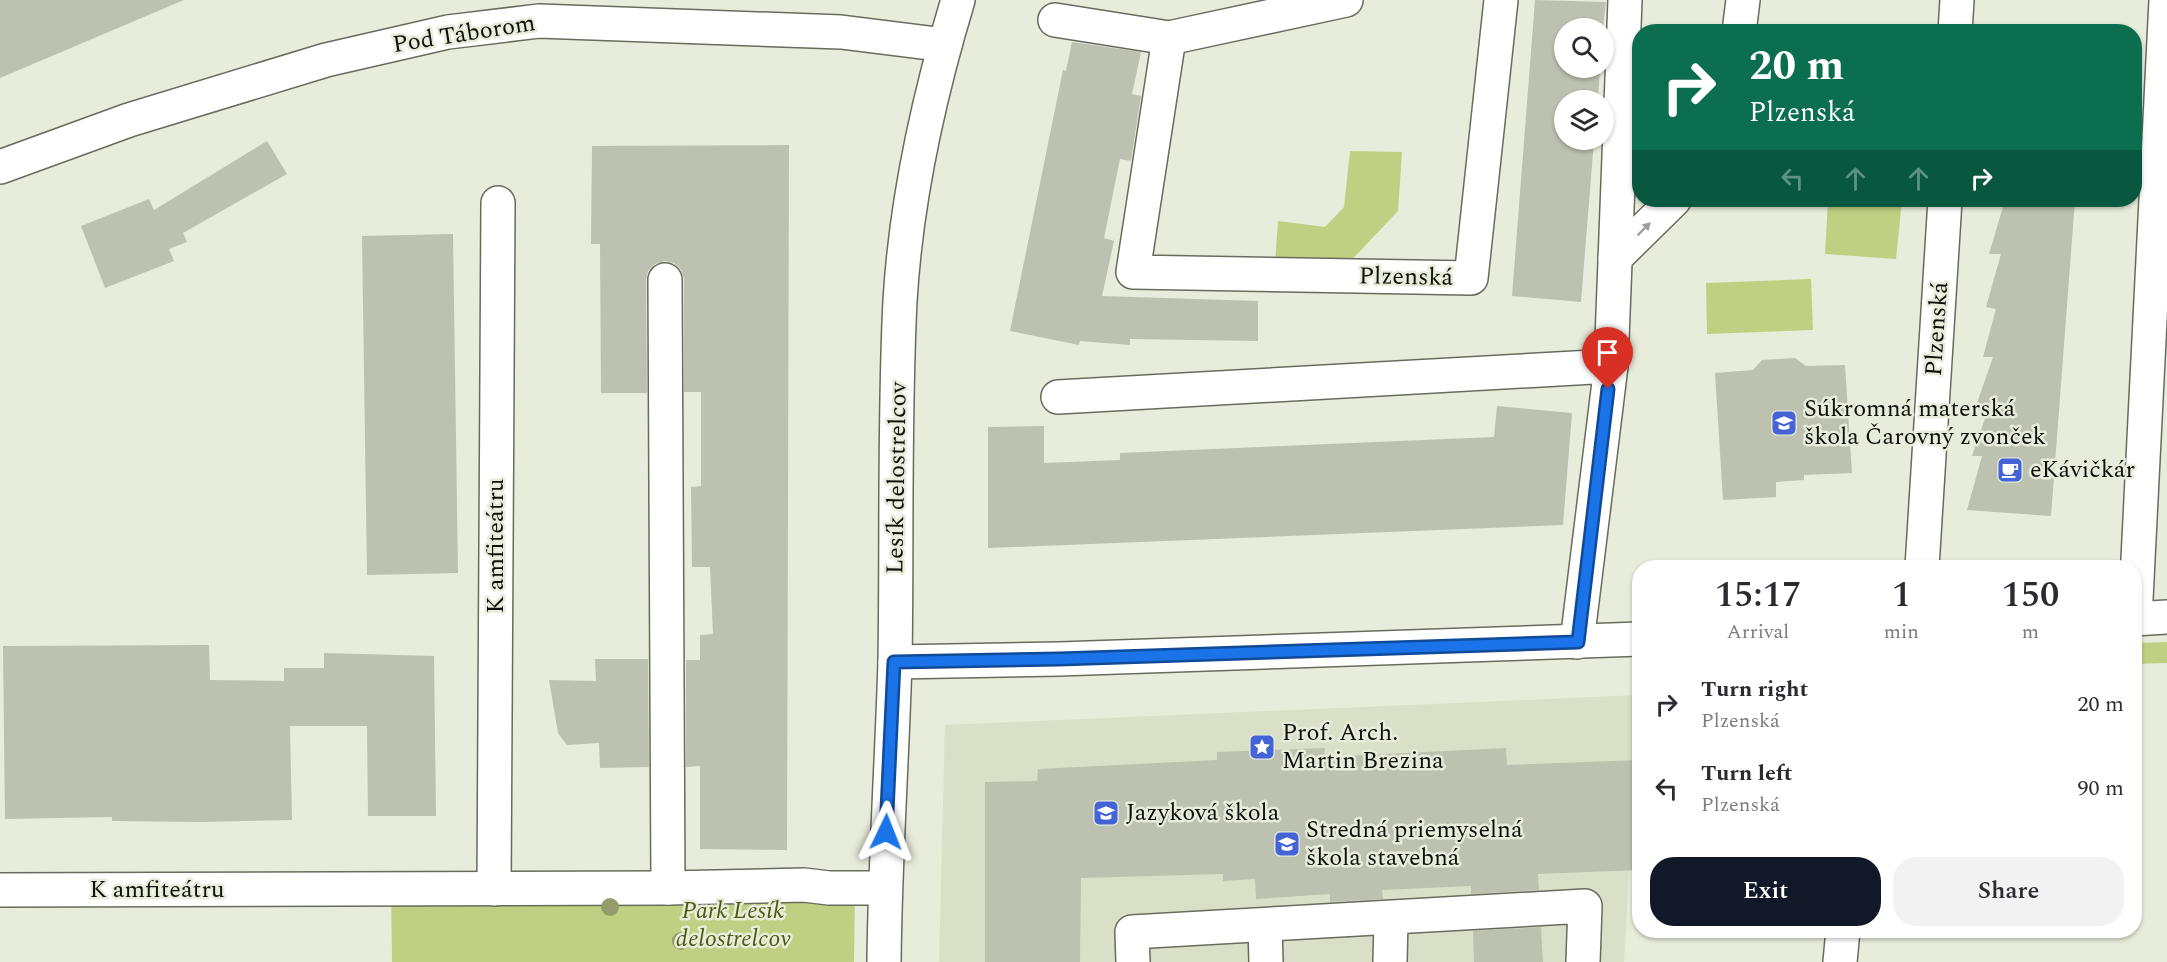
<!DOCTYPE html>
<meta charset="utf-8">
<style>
:root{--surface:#fff;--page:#f2f2f3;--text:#2b2b33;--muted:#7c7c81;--accent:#111827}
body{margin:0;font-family:Spectral,serif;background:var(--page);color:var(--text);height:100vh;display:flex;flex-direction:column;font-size:22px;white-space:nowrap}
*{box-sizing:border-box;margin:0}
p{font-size:20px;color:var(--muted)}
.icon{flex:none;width:33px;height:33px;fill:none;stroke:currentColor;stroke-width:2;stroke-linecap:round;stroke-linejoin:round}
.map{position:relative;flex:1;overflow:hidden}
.drawer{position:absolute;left:1632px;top:560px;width:510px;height:378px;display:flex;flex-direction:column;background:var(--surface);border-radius:24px;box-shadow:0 2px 4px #0004}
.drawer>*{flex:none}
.top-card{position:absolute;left:1632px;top:24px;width:510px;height:183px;border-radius:24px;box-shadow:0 2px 4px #0004;background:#0b6e4f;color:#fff;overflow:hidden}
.tools{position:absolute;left:1554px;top:18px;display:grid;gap:12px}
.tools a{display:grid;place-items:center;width:60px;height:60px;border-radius:50%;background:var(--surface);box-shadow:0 2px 4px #0004;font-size:30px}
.pin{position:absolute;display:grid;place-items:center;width:51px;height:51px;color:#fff;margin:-62px -26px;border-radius:50% 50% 50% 0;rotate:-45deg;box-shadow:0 0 6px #0007}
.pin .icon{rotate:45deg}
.me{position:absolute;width:66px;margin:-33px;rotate:2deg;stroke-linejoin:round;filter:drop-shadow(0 0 4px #0008)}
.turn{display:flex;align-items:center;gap:21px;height:126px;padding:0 18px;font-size:27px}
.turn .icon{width:78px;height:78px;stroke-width:2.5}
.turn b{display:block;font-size:42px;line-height:51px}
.lanes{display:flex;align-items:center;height:57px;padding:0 18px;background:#0003;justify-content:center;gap:30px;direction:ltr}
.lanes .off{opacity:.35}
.eta{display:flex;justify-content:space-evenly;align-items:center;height:102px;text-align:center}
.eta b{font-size:36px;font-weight:600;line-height:42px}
.cta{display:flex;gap:12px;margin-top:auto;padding:12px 18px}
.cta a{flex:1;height:69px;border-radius:24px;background:var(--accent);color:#fff;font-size:24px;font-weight:600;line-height:69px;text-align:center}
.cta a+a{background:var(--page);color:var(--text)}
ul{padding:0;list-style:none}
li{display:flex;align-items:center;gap:18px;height:84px;padding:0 18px}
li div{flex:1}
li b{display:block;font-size:22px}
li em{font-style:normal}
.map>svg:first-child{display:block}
.built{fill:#dae0c7}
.green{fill:#c0d082}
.building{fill:#bdc1b0}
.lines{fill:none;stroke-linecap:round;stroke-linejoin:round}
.minor-casing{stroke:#686c5c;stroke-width:36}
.minor{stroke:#fff;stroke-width:33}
.tree{fill:#949c6b}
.oneway{fill:#9f9f9d}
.route-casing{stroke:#114b97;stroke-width:15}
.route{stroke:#1a73e8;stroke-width:10}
.labels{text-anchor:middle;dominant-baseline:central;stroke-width:5;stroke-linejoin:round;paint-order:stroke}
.street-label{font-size:24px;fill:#0e100a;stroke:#e8ecda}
.poi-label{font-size:24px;fill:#0e100a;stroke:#e8ecda;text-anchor:start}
.park-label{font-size:24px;font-style:italic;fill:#4f5a10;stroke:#e8ecda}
</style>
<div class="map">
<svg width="2167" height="962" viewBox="0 0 2167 962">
<rect width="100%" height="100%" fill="#e8ecda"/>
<path class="built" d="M 1639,695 L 1624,962 L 939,962 L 945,725 Z"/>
<g class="green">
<path d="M 1350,151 L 1402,152 L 1398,211 L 1344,268 L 1275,263 L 1278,221 L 1325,227 L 1344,207 Z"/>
<path d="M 1828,200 L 1902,200 L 1896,259 L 1825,254 Z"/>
<path d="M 1811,279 L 1813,330 L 1707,334 L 1706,283 Z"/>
<path d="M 2167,642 L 2167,663 L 2135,664 L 2135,643 Z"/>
<path d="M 391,886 L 855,888 L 854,962 L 392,962 Z"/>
</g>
<g class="building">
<path d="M 0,0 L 184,0 L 0,78 Z"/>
<path d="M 1535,0 L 1606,2 L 1603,28 L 1564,28 L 1564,68 L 1600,68 L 1598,100 L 1564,100 L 1564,140 L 1594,140 L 1581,302 L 1512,296 Z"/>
<path d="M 1072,42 L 1141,52 L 1132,94 L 1141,96 L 1132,154 L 1131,161 L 1120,159 L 1104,238 L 1114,241 L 1102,296 L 1258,301 L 1258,341 L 1130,339 L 1130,345 L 1080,341 L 1079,345 L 1010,331 L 1063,70 L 1066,71 Z"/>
<path d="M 267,141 L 287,174 L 183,233 L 187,242 L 169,249 L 174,261 L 105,288 L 81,226 L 149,199 L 154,210 Z"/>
<path d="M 789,145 L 787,850 L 700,849 L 700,766 L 686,767 L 686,660 L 700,660 L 700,635 L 713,634 L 710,567 L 692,567 L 691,487 L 701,486 L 701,392 L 684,392 L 684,279 L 681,270 L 674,263 L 665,261 L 655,264 L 648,271 L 646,280 L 647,393 L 601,393 L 600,244 L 591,244 L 592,146 Z"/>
<path d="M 2005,200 L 2075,200 L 2051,516 L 1967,510 L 1982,456 L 1972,456 L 1989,407 L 1976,406 L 1993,357 L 1983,357 L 1996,309 L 1986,307 L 2001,254 L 1989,254 Z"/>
<path d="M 453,234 L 458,573 L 367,575 L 362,236 Z"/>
<path d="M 1795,358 L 1806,366 L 1845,365 L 1852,473 L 1804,475 L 1804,480 L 1776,482 L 1776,497 L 1723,500 L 1715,373 L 1753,370 L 1762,360 Z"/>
<path d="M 1497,406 L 1572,413 L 1563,525 L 988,548 L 988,427 L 1044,426 L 1044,463 L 1120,460 L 1120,453 L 1494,437 Z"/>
<path d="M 209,645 L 210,680 L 284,681 L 284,668 L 324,668 L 324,653 L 434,656 L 436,816 L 368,816 L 367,726 L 290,726 L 292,820 L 201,822 L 112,821 L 112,817 L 5,819 L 3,646 Z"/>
<path d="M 595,659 L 648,659 L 649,767 L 600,768 L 599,743 L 567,745 L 558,733 L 549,680 L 596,681 Z"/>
<path d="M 1325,748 L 1324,757 L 1506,748 L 1507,765 L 1640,760 L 1640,870 L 1538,874 L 1539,890 L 1471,894 L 1471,886 L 1382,890 L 1383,899 L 1330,902 L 1330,894 L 1256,899 L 1255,879 L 1223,881 L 1223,874 L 1081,878 L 1080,962 L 985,962 L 985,782 L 1037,781 L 1038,769 L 1217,760 L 1217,752 Z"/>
<path d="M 1541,927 L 1543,962 L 1474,962 L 1473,931 Z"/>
</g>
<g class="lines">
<g class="minor-casing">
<g id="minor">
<path d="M 1055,20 L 1169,38 L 1346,0"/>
<path d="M 1739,32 L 1743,0"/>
<path d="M 1955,32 L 1957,0"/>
<path d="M 1169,38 L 1133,272 L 1471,278 L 1501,0"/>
<path d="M 0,167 L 129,120 L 326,60 L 448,32 L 539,21 L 841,32 L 945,45"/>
<path d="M 1615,258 L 1674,200"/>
<path d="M 665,280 L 668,888"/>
<path d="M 1058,397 L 1611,366"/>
<path d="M 1922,567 L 1945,200"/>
<path d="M 2134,619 L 2167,617"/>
<path d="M 2135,619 L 2166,0"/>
<path d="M 1577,642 L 1611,366 L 1625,0"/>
<path d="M 895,662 L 1059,659 L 1640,639"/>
<path d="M 494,889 L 498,203"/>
<path d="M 0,890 L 668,888 L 804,885 L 829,888 L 885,888"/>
<path d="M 1265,926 L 1266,962"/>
<path d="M 884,962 C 885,861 892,761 895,661 C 897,541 894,420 900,301 C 906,200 929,96 958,0"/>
<path d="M 1133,962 L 1132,932 L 1585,906 L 1583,962"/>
<path d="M 1390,962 L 1391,919"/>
<path d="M 1840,962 L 1843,930"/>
</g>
</g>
<use href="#minor" class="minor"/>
</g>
<g class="tree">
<circle cx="610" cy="907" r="9"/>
<circle cx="681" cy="941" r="9"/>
</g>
<defs><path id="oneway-solid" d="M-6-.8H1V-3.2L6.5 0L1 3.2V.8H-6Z" transform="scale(1.5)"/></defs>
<use class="oneway" href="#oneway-solid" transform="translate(1644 229) rotate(-45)"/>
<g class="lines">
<g class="route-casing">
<path id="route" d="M 886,832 L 894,662 L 1059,659 L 1578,642 L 1608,389"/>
</g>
<use href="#route" class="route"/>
</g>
<defs>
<g id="school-square" transform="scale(1.35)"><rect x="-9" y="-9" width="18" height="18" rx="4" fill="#4463d6" stroke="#e8ecda"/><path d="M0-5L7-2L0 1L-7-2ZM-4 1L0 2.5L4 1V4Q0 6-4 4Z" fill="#fff"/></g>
<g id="cafe-square" transform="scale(1.35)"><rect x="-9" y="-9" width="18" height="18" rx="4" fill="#4463d6" stroke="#e8ecda"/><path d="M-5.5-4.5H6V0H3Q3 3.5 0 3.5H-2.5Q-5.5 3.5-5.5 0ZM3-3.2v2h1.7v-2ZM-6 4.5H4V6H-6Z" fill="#fff"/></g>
<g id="sight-square" transform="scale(1.35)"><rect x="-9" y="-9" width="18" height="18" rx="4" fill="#4463d6" stroke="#e8ecda"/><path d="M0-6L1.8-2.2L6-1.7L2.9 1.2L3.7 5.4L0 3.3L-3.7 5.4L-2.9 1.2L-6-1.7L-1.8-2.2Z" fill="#fff"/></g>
<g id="university-square" transform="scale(1.35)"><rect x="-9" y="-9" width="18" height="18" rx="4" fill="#4463d6" stroke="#e8ecda"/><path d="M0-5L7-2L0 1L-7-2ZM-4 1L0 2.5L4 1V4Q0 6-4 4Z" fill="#fff"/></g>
</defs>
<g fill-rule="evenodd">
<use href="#school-square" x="1784" y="423"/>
<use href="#cafe-square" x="2010" y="470"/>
<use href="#sight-square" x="1262" y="747"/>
<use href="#university-square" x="1106" y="813"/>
<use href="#school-square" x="1287" y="844"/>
</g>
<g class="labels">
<g class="street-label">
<text transform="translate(464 34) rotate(-9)">Pod Táborom</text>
<text transform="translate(1406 277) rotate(1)">Plzenská</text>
<text transform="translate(1937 329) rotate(-86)">Plzenská</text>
<text transform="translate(897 478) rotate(-89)">Lesík delostrelcov</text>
<text transform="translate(496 546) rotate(-90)">K amfiteátru</text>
<text x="157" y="890">K amfiteátru</text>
</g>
<g class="poi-label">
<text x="1804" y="409">Súkromná materská<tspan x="1804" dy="28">škola Čarovný zvonček</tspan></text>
<text x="2030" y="470">eKávičkár</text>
<text x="1282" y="733">Prof. Arch.<tspan x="1282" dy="28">Martin Brezina</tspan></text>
<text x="1126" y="813">Jazyková škola</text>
<text x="1306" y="830">Stredná priemyselná<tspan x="1306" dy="28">škola stavebná</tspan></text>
</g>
<g class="park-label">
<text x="733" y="911">Park Lesík<tspan x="733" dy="28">delostrelcov</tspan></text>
</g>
</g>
</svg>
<div class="tools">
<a><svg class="icon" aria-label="search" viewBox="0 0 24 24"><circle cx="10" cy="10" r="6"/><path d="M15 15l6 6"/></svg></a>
<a><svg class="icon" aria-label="layers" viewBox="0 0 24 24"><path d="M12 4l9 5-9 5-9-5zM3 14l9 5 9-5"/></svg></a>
</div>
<div class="pin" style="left:1608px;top:389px;background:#d93025"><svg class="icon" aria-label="arrive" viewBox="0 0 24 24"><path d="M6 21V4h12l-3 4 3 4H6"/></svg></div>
<svg class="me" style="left:886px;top:832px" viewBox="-20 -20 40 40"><path d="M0-17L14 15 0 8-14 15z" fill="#1a73e8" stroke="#fff" stroke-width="4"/></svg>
<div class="top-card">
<div class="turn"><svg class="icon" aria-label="right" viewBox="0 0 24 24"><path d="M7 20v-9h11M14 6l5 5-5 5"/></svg><div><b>20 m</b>Plzenská</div></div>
<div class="lanes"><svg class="icon off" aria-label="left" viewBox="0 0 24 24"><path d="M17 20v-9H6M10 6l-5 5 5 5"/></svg><svg class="icon off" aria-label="ahead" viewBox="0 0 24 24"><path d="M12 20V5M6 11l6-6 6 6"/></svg><svg class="icon off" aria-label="ahead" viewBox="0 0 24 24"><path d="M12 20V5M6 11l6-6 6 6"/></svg><svg class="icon" aria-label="right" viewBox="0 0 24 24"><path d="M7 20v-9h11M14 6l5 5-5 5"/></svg></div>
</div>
<section class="drawer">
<div class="eta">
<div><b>15:17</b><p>Arrival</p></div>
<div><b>1</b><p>min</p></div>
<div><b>150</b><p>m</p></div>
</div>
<ul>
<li><svg class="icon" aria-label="right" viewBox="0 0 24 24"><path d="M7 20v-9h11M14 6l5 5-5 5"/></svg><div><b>Turn right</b><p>Plzenská</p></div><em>20 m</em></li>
<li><svg class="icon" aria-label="left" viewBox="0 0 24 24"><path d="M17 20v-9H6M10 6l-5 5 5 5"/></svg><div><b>Turn left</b><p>Plzenská</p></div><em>90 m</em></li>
</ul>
<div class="cta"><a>Exit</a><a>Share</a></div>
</section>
</div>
